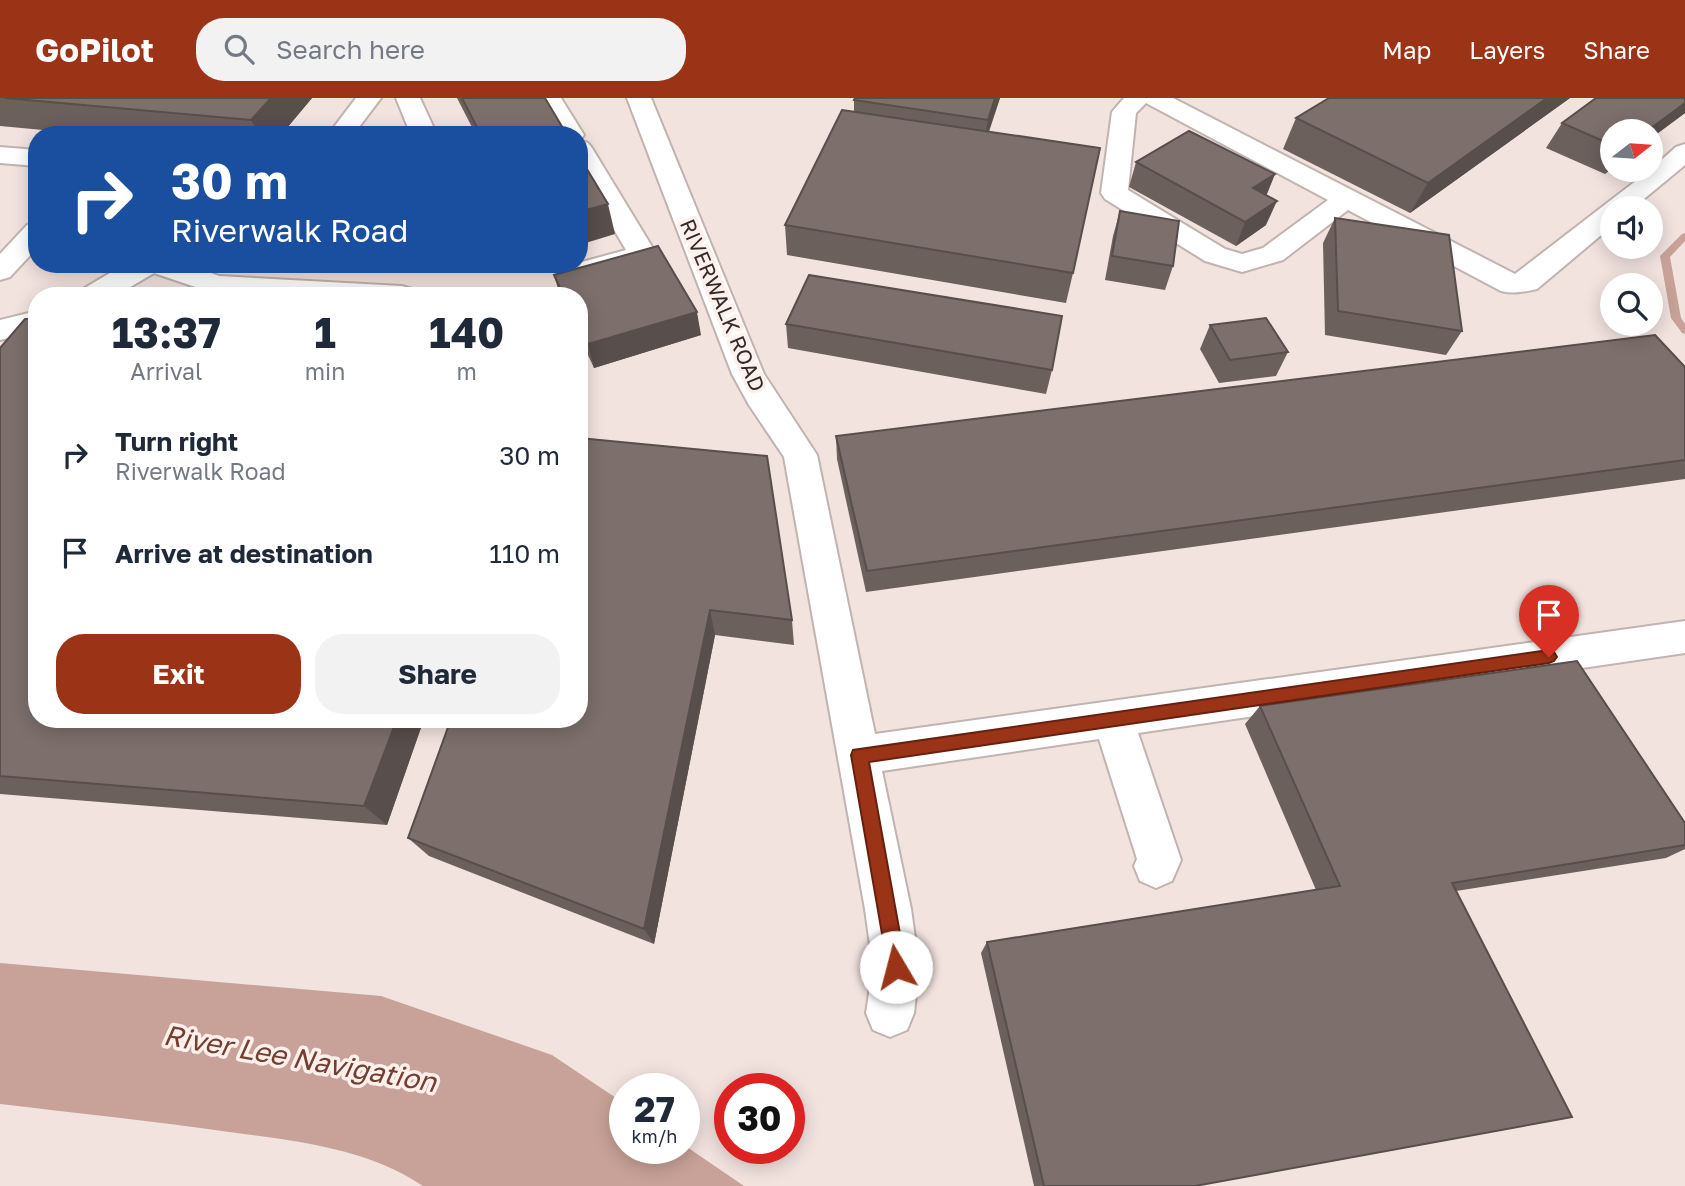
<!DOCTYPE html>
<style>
:root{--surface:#fff;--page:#f2f2f3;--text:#1f2937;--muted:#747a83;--accent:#9b3317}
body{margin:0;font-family:"Golos Text",sans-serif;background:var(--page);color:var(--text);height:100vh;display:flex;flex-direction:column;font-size:26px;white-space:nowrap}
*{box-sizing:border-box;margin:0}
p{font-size:23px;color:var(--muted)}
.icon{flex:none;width:38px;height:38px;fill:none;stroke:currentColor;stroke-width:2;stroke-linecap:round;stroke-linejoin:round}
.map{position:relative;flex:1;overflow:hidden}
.side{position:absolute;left:28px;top:189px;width:560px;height:441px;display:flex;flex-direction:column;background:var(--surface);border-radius:28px;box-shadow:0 4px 18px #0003}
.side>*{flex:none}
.hud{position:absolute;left:28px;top:28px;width:560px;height:147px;border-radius:28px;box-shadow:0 4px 18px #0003;background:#1a4fa0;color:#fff;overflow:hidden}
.needle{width:46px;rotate:73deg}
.buttons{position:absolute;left:1600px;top:21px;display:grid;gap:14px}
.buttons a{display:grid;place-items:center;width:63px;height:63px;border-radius:50%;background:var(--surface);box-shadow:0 4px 18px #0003;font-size:35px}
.speed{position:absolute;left:609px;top:975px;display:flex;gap:14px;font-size:35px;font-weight:700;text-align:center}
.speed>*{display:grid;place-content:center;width:91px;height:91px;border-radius:50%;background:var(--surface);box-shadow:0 4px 18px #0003;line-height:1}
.speed small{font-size:18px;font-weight:400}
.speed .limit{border:10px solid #d22;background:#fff;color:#111}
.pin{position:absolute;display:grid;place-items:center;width:60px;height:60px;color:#fff;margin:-72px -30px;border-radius:50% 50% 50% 0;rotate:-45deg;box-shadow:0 0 7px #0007}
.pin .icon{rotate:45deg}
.me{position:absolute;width:77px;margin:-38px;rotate:352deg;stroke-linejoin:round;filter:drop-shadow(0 0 5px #0008)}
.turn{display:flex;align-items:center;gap:24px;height:147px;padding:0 28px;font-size:32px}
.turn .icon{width:91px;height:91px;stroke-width:2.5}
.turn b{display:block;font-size:49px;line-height:60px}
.eta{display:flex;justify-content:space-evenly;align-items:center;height:119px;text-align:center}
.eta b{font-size:42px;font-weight:700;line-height:49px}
.action{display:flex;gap:14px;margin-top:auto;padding:14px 28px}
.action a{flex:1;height:80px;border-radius:28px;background:var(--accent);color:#fff;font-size:28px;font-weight:700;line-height:80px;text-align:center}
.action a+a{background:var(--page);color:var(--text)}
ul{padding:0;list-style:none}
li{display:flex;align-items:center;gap:21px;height:98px;padding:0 28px}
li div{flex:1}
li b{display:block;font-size:26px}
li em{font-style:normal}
header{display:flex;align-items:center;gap:42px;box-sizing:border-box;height:98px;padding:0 35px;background:var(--accent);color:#fff}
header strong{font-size:33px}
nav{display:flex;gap:38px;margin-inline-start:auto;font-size:24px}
.search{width:490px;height:63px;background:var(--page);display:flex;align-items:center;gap:18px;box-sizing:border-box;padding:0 24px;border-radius:28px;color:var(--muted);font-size:26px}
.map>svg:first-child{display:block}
.water{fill:#c8a298}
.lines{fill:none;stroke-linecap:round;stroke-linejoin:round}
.stream{fill:#c8a298;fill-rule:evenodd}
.minor-casing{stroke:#c1b3af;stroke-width:4}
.minor{fill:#fff;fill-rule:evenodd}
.wall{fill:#6c605d}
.shaded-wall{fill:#584e4c}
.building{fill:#7d706c;stroke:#584e4c;stroke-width:2}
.route{fill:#9b3317;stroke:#65210f;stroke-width:2}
.labels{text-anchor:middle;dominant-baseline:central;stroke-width:7;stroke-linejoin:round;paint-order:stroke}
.street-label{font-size:21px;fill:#312c2a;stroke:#fff0ec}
.near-water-label{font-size:28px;font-style:italic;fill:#743f31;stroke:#fff0ec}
</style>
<header>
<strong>GoPilot</strong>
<div class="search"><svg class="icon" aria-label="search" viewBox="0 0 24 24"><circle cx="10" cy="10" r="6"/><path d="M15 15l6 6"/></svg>Search here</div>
<nav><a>Map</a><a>Layers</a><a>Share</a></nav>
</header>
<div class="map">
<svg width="1685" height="1088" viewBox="0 0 1685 1088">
<rect width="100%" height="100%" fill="#f2e3df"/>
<path class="water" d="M 0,865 L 381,898 L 552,957 L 625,1006 L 625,1050 L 684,1050 L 684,1047 L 744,1088 L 423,1088 C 366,1050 296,1043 229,1034 C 153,1023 76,1015 0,1006 Z"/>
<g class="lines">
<path class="stream" d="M 1685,135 L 1685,143 L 1670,159 L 1681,220 L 1685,226 L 1685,236 L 1682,235 L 1671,220 L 1660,158 L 1682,136 Z"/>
<g class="minor-casing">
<g id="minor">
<path d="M 356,0 L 381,0 L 353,37 L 328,37 Z"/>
<path d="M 396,0 L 420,0 L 437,37 L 411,37 Z"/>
<path d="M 537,0 L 561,0 L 584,37 L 580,42 L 588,45 L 592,50 L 654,152 L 647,164 L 592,179 L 582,176 L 578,170 L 582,164 L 626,152 L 579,72 L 579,37 L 558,37 Z"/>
<path d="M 627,0 L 651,0 L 764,276 L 817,357 L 875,636 L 1685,523 L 1685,555 L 1138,635 L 1181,762 L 1172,783 L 1156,790 L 1140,783 L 1134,768 L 1137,761 L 1099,641 L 882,673 L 911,811 L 919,869 L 914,915 L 907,932 L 890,939 L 873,932 L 866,915 L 873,869 L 865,811 L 784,359 L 749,307 L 732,276 Z"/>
<path d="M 1124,0 L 1173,0 L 1515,176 L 1650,72 L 1676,49 L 1685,46 L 1685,67 L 1633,110 L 1612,110 L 1612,128 L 1537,191 C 1524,194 1514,196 1501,193 L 1348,112 L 1283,162 L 1242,174 L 1205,163 L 1105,101 L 1101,95 L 1112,14 ZM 1146,5 L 1328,102 L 1263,150 L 1242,156 L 1225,151 L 1128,92 L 1136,15 Z"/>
<path d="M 0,49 L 37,52 L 37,68 L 0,65 Z"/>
<path d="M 37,125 L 37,150 L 10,179 L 0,182 L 0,156 L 27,127 Z"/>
<path d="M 125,166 L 187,166 L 219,178 L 402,188 L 412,191 L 417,198 L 216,196 L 154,175 L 115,198 L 78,198 L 83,191 Z"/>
<path d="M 37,213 L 37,233 L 0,242 L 0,222 Z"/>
</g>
</g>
<use href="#minor" class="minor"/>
</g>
<g class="wall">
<path d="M 0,0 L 312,0 L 281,37 L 97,37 L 0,28 Z"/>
<path d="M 457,0 L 545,0 L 567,37 L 476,37 Z"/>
<path d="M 855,0 L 1000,0 L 989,34 L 1073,175 L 1066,205 L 787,157 L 785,127 L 854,14 L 854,2 Z"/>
<path d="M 1329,0 L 1570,0 L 1410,115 L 1283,51 L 1296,20 Z"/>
<path d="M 1685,0 L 1685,15 L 1650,41 L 1650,33 L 1612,33 L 1612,71 L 1605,76 L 1546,50 L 1562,25 Z"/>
<path d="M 1136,64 L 1275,76 L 1266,97 L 1266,127 L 1236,148 L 1129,89 Z"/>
<path d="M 1120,113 L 1173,168 L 1165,192 L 1105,182 L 1113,138 Z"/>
<path d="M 1335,120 L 1462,233 L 1446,257 L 1325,237 L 1323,145 Z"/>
<path d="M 554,177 L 701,237 L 594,270 L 579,238 L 579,198 L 560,198 Z"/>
<path d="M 786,226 L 1052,272 L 1046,296 L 788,250 Z"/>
<path d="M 1210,227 L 1288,254 L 1276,278 L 1219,285 L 1200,251 Z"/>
<path d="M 0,250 L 424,621 L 387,727 L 0,696 Z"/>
<path d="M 1685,269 L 1685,381 L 866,494 L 837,361 L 836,338 Z"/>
<path d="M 579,340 L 792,522 L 794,547 L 715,537 L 654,846 L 429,758 L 408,740 Z"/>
<path d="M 1260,608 L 1685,725 L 1685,751 L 1666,760 L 1456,793 L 1195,1088 L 1034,1088 L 981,855 L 987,844 L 1316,792 L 1245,626 Z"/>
</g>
<g class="shaded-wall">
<path d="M 271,0 L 312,0 L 281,37 L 259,37 L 251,22 Z"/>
<path d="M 995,0 L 1000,0 L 984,46 L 988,22 Z"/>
<path d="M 1547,0 L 1570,0 L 1410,115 L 1428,85 Z"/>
<path d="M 1685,5 L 1685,15 L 1650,41 L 1650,33 L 1647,33 Z"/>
<path d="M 1275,76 L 1265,101 L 1253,90 Z"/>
<path d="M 1277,103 L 1266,127 L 1236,148 L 1245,124 Z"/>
<path d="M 608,106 L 615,136 L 579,147 L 579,114 Z"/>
<path d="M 697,214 L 701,237 L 594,270 L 588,246 Z"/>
<path d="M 710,512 L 715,537 L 654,846 L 644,831 Z"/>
<path d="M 397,621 L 424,621 L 387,727 L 364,708 Z"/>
</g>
<g class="building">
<path d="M 5,0 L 271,0 L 251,22 Z"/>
<path d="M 462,0 L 545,0 L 567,37 L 481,37 Z"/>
<path d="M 855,0 L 995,0 L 988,22 L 854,2 Z"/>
<path d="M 1329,0 L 1547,0 L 1428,85 L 1296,20 Z"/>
<path d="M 1596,0 L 1685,0 L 1685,5 L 1647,33 L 1612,33 L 1612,47 L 1562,25 Z"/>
<path d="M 842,12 L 1100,50 L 1073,175 L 785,127 Z"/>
<path d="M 1189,33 L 1275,76 L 1253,90 L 1277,103 L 1245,124 L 1136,64 Z"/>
<path d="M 579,58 L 608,106 L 579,114 Z"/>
<path d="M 1120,113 L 1179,123 L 1173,168 L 1112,158 Z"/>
<path d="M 1335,120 L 1449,137 L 1462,233 L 1338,213 Z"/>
<path d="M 658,148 L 697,214 L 588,246 L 579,229 L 579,198 L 564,198 L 554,177 Z"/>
<path d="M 809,177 L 1062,218 L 1052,272 L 786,226 Z"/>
<path d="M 1266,220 L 1288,254 L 1230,262 L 1210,227 Z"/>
<path d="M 25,221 L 37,221 L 37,621 L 397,621 L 364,708 L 0,678 L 0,250 Z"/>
<path d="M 1655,237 L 1685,269 L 1685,362 L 867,473 L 836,338 Z"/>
<path d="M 579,340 L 767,358 L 792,522 L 710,512 L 644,831 L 408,740 L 451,621 L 579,621 Z"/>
<path d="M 1577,563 L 1685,725 L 1685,747 L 1452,785 L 1572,1019 L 1195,1088 L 1044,1088 L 987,844 L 1340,788 L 1260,608 Z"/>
</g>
<path class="route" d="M 1549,552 L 1554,554 L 1557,559 L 1554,563 L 1549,565 L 869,664 L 906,869 L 903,876 L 896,879 L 889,876 L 851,657 L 853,652 Z"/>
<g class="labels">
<g class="street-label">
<text transform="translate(723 207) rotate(67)">RIVERWALK ROAD</text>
</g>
<g class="near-water-label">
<text transform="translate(300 960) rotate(10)">River Lee Navigation</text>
</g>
</g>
</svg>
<div class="buttons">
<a><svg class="needle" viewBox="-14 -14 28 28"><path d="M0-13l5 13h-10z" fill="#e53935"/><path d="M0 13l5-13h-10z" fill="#747a83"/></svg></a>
<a><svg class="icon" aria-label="sound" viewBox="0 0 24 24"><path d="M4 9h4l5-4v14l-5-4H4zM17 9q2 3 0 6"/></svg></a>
<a><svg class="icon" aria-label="search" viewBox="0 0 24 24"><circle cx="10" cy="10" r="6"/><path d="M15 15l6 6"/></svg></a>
</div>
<div class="speed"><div>27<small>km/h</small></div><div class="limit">30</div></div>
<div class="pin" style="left:1549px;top:559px;background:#d93025"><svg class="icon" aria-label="arrive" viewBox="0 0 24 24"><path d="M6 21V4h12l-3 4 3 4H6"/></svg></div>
<svg class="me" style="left:896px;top:869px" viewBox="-20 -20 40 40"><circle r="19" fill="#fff"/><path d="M0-13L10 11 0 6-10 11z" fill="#9b3317"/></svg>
<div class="hud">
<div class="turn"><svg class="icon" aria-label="right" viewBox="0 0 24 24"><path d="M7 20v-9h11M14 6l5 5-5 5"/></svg><div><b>30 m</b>Riverwalk Road</div></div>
</div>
<section class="side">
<div class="eta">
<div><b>13:37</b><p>Arrival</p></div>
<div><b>1</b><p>min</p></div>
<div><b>140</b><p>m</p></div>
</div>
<ul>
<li><svg class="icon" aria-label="right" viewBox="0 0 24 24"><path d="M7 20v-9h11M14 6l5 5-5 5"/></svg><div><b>Turn right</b><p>Riverwalk Road</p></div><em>30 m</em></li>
<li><svg class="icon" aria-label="arrive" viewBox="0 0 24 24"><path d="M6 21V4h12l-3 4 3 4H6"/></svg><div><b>Arrive at destination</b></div><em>110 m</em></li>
</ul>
<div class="action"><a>Exit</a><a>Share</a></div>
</section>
</div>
